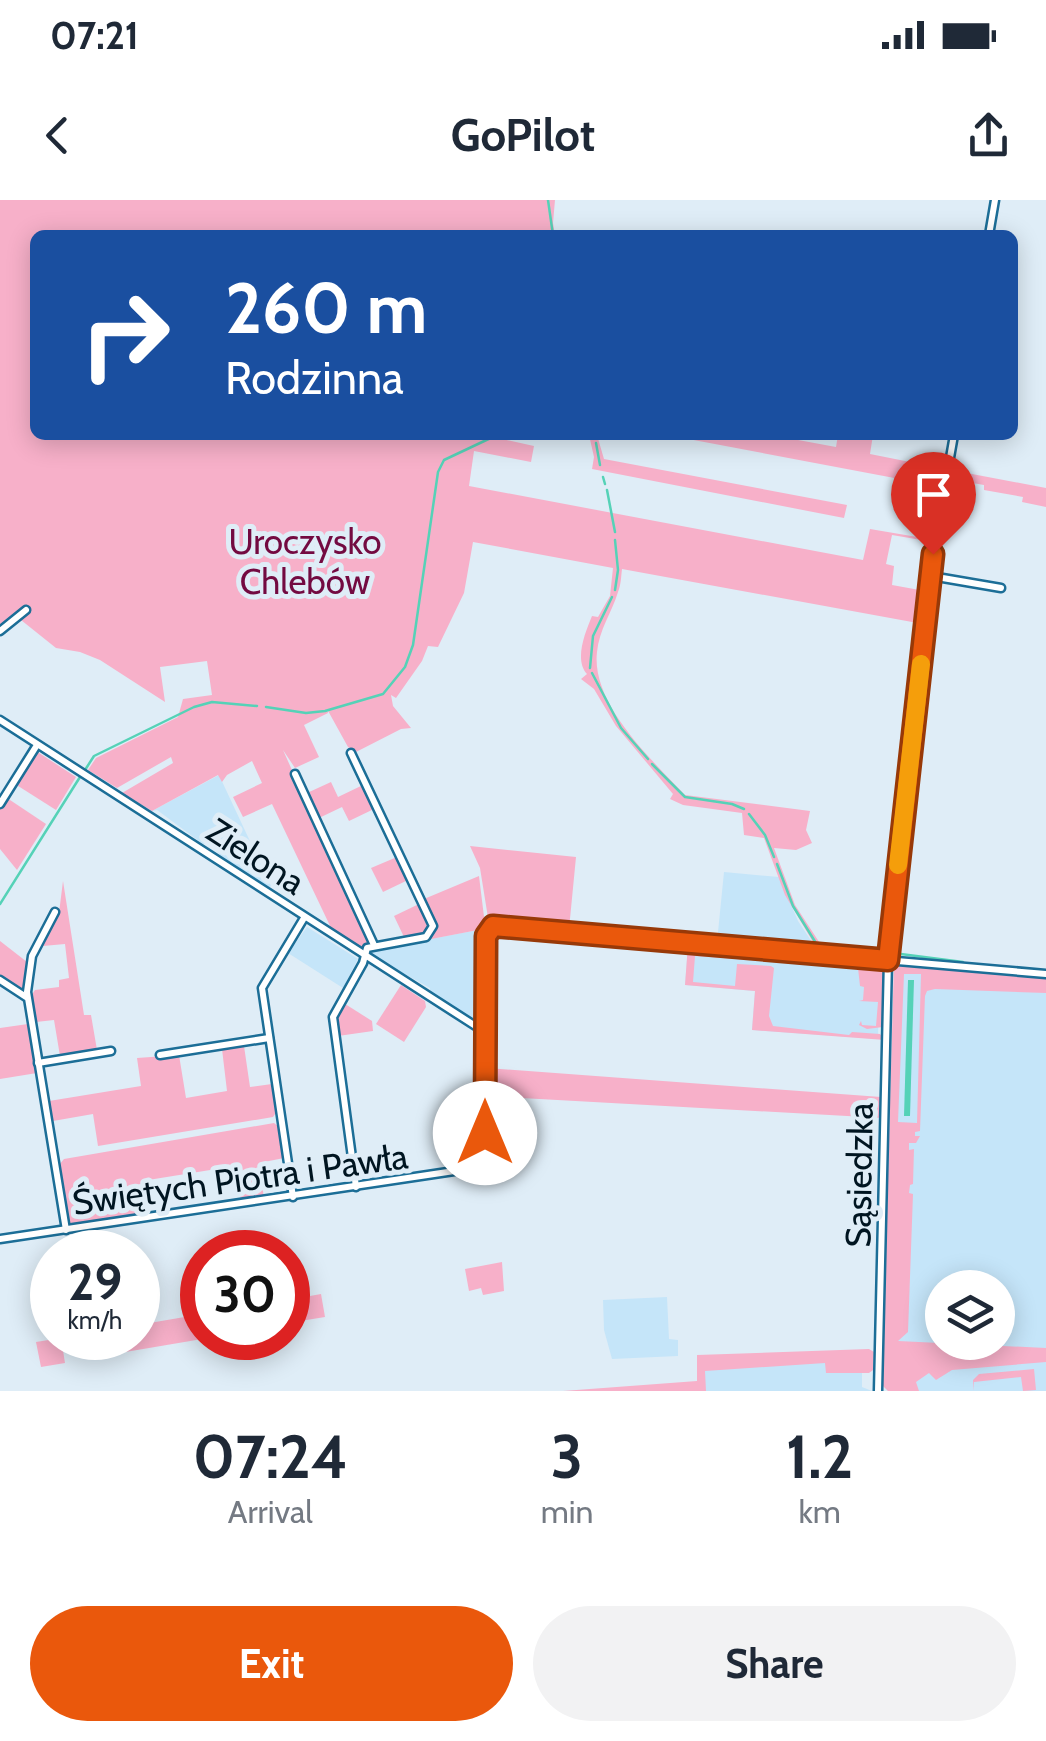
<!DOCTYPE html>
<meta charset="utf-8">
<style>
:root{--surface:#fff;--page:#f2f2f3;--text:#1f2937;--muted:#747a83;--accent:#ea580c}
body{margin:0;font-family:Cabin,sans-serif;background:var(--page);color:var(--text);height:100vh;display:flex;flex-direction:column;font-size:38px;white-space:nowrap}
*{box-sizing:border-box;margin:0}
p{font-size:32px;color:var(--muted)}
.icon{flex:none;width:55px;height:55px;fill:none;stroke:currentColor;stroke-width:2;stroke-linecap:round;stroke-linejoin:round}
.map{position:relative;height:1191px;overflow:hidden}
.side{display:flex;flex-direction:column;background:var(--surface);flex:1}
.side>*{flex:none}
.hud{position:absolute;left:30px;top:30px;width:988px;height:210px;border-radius:15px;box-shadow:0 5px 25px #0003;background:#1a4fa0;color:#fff;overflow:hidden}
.tools{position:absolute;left:925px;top:1070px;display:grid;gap:20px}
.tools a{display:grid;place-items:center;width:90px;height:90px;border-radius:50%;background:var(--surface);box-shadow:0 5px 25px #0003;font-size:50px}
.speed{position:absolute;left:30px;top:1030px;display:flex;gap:20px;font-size:50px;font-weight:700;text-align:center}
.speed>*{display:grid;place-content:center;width:130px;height:130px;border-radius:50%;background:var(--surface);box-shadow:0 5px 25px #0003;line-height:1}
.speed small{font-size:25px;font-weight:400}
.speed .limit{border:15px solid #d22;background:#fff;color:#111}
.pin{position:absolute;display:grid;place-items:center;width:85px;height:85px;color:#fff;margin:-102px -42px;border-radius:50% 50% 50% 0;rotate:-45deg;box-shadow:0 0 10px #0007}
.pin .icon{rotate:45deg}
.me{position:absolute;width:110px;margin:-55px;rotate:0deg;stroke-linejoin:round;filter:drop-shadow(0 0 8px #0008)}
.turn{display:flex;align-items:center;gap:35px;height:210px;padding:0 30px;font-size:45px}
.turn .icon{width:130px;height:130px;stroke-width:2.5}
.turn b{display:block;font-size:70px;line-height:85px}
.eta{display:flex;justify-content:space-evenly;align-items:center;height:170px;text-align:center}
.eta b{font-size:60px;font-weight:700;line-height:70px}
.cta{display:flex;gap:20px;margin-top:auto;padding:20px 30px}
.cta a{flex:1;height:115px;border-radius:60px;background:var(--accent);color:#fff;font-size:40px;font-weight:700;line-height:115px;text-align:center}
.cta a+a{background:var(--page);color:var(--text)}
.status{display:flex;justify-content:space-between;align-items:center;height:70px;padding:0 50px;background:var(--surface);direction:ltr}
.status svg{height:28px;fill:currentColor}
header{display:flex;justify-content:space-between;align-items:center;height:130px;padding:0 30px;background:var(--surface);font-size:45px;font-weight:700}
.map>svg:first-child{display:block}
.built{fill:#c5e5f9;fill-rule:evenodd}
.green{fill:#f7b0c9;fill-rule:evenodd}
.water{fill:#55d2b7}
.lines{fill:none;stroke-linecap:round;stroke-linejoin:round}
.stream{stroke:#55d2b7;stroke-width:2.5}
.minor-casing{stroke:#1c6e97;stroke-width:11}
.minor{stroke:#fff;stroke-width:6}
.route-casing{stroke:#983908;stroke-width:25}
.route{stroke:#ea580c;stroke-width:18}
.slow{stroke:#f59e0b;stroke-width:18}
.labels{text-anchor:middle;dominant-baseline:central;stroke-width:10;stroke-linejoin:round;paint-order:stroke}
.park-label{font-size:35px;fill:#730a41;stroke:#dfedf7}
.street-label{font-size:35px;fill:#001521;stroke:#dfedf7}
</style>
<div class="status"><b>07:21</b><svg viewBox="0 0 49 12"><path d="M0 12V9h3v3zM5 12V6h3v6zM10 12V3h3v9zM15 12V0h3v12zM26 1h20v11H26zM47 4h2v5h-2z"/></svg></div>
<header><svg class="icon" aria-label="back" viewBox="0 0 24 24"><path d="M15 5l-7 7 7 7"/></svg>GoPilot<svg class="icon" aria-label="share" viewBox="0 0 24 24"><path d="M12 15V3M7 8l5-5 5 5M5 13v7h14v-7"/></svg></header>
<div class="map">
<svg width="1046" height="1191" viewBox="0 0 1046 1191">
<rect width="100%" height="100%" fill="#dfedf7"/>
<g class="built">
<path d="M 219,575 L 271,686 L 269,688 L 223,658 L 208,642 L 203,644 L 157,610 L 152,611 Z"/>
<path d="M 724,672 L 779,677 L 798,721 L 816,748 L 717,742 Z"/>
<path d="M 307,727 L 358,759 L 343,788 L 288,753 Z"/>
<path d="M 478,730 L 482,733 L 480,771 L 483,781 L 481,820 L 478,822 L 430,791 L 430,788 L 372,756 L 372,750 Z"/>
<path d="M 688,747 L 772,754 L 777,758 L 880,765 L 878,839 L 752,830 L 755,791 L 685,785 Z"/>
<path d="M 909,768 L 1046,780 L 1046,1191 L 891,1191 L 883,1175 L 902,771 L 908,771 ZM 942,1088 L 998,1088 L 998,1142 L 942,1142 Z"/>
<path d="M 667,1097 L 669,1139 L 678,1140 L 678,1156 L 612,1159 L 604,1130 L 603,1100 Z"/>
<path d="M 823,1156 L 862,1169 L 862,1187 L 872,1191 L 581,1191 L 698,1182 L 698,1161 Z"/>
</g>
<g class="green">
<path d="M 0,0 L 555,0 L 553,23 L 555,35 L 35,35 L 35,235 L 503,235 L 502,239 L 534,246 L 531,262 L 474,251 L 469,286 L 863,360 L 870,329 L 929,339 L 933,342 L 892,335 L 886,364 L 894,366 L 892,385 L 925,391 L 923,424 L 622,369 C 621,377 621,385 618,392 C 612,412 599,430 597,452 C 591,504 651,559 685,595 L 810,611 L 806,630 L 812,643 L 796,650 L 774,648 L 795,705 L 823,748 L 880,754 L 886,745 L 884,755 L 785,746 L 816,747 L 785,695 L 764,638 L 744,635 L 742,613 L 683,605 L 670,599 L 673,594 L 616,526 L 594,489 L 581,479 L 587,474 C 574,460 585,433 592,416 L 598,417 L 610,396 L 613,368 L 473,342 L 464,393 L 438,447 L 428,446 L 422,461 L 396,498 L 391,495 L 393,506 L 411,528 L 401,529 L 356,552 L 348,547 L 327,509 L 328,513 L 304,525 L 319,557 L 295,568 L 283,550 L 369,742 L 361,749 L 332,730 L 272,604 L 243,617 L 233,597 L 262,583 L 252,561 L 227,575 L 222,582 L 218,575 L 152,611 L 122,593 L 173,563 L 171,557 L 117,588 L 88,570 L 96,558 L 178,517 L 183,499 L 212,495 L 207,461 L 160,467 L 165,502 L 100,460 L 80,452 L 56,448 L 21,420 L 23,409 L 0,425 Z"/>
<path d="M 589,235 L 597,235 L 604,259 L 847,305 L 844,318 L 592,269 L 594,257 Z"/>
<path d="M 667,235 L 771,235 L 836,247 L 838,235 L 873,235 L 870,254 L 945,269 L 942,287 Z"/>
<path d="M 951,270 L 1046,288 L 1046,307 L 1022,302 L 1023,297 L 984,290 L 984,285 L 949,279 Z"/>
<path d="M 36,551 L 76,577 L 56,610 L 15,584 Z"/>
<path d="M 331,582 L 338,597 L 363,585 L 374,609 L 349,621 L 342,607 L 319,618 L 307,593 Z"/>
<path d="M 7,598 L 46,624 L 17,670 L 0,649 L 0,608 Z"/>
<path d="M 470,646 L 576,657 L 569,729 L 489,724 L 480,668 Z"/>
<path d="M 397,657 L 408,680 L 383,692 L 371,668 Z"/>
<path d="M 479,676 L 485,725 L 482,733 L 478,730 L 426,740 L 435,727 L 424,699 Z"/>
<path d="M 63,681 L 84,815 L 91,815 L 97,850 L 60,856 L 54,820 L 36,822 L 31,796 L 35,790 L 59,787 L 59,780 L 69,778 L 65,744 L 43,746 L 59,713 Z"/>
<path d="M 419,704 L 429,729 L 420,735 L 404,737 L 394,716 Z"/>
<path d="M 0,741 L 27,762 L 23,791 L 0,777 Z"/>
<path d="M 688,744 L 774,753 L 776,762 L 695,756 L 693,782 L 735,786 L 737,764 L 771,766 L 774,768 L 769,816 L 773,826 L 849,835 L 852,832 L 880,834 L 885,840 L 752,830 L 755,791 L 685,785 Z"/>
<path d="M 784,754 L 882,762 L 885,766 L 883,827 L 867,829 L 859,825 L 861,821 L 862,825 L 876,826 L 878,802 L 859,801 L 863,800 L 864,787 L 860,786 L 858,768 L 849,766 L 847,761 L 808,759 L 803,764 L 785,763 L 781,757 Z"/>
<path d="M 894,763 L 1046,776 L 1046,793 L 935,789 L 927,791 L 925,796 L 920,931 L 915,932 L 915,936 L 920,936 L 916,943 L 909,943 L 909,950 L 914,949 L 913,984 L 910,985 L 909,993 L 913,994 L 908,1132 L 898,1141 L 1046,1148 L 1046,1162 L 952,1170 L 936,1180 L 929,1173 L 916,1182 L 919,1191 L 888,1191 L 882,1185 ZM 904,774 L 921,774 L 917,923 L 898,922 Z"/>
<path d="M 401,785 L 425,801 L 426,807 L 404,842 L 376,824 Z"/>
<path d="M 342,802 L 372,821 L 373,831 L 338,836 L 335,821 Z"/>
<path d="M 28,824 L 37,873 L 0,879 L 0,828 Z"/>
<path d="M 244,846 L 250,887 L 272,884 L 277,911 L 273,917 L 98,946 L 93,914 L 53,921 L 49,901 L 141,886 L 137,858 L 179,855 L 186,898 L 227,891 L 222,849 Z"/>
<path d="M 487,868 L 881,897 L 883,918 L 487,896 Z"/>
<path d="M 274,923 L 279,927 L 284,958 L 259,963 L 264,998 L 241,1001 L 235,966 L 142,981 L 146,1016 L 74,1026 L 69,1024 L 59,965 L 64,959 Z"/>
<path d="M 502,1062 L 504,1091 L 483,1095 L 481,1088 L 469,1091 L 465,1069 Z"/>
<path d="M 321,1094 L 325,1117 L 288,1123 L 288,1100 Z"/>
<path d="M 202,1114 L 202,1138 L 208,1138 L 90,1158 L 87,1138 L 138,1138 L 138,1125 Z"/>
<path d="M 61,1138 L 65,1163 L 41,1167 L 36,1142 Z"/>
<path d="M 869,1149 L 874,1152 L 873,1170 L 869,1173 L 826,1173 L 825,1163 L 705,1171 L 706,1191 L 563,1191 L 697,1181 L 697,1155 Z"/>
<path d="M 1034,1169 L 1036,1190 L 1023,1191 L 1021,1177 L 974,1182 L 974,1191 L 973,1180 L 979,1174 Z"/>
</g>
<path class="water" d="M 908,780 L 914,780 L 910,916 L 904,916 Z"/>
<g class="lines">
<g class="stream">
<path d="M 548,0 L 553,35"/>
<path d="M 594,235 L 595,238"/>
<path d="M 596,243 L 600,265"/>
<path d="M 603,277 L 605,284"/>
<path d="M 607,290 L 615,332"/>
<path d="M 615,390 L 618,370 L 615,340"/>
<path d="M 590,468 L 593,436 L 612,397"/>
<path d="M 592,473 L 621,528 L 648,559"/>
<path d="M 266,507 L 306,513 L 325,511 L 383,494 L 405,467 L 413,445 L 438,272 L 444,260 L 497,235"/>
<path d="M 652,564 L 685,597 L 732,604 L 744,609"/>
<path d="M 85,570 L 94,556 L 194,507 L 212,502 L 257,506"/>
<path d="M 749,614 L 765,635 L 774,657"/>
<path d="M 777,664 L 793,706 L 819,748"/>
<path d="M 0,704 L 80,577"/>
<path d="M 822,749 L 876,755 L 884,752"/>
<path d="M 893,753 L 963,762"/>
</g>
<g class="minor-casing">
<g id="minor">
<path d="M 989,35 L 995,0"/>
<path d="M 931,376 L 1001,388"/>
<path d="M 0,431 L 26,410"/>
<path d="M 0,520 L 477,827 L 487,829"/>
<path d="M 351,553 L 433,726 L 426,737 L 367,748 L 363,763 L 333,817 L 356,987"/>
<path d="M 295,574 L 374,745"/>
<path d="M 0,604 L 37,545"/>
<path d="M 55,712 L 32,756 L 27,792 L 66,1030"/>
<path d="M 0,780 L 26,797"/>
<path d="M 160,855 L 269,838"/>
<path d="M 38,863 L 111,851"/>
<path d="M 293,997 L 262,788 L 304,718"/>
<path d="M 0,1039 L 481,967 L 486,957 L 487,736 L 495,726 L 1046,774"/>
<path d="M 878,1191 L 888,760 L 933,354 L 954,235"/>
</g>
</g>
<use href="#minor" class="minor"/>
</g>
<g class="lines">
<g class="route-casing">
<path id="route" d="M 485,933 L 486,736 L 493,726 L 888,760 L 933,354"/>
</g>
<use href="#route" class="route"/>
<path class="slow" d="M 898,665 L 921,464"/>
</g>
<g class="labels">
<g class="park-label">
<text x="305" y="341">Uroczysko<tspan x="305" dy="40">Chlebów</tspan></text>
</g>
<g class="street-label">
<text transform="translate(256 656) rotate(33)">Zielona</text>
<text transform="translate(859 975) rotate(-89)">Sąsiedzka</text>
<text transform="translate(240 979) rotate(-8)">Świętych Piotra i Pawła</text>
</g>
</g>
</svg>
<div class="tools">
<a><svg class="icon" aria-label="layers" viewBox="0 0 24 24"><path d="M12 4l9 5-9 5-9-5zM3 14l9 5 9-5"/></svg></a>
</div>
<div class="speed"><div>29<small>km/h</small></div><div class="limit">30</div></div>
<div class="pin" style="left:933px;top:354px;background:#d93025"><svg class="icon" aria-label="arrive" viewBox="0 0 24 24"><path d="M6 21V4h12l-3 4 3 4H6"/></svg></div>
<svg class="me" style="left:485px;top:933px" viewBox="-20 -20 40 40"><circle r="19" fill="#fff"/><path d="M0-13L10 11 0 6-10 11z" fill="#ea580c"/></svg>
<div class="hud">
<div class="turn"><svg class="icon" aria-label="right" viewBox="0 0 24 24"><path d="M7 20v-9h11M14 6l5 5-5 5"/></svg><div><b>260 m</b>Rodzinna</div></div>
</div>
</div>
<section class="side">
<div class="eta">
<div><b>07:24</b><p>Arrival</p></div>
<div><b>3</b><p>min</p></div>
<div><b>1.2</b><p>km</p></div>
</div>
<div class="cta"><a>Exit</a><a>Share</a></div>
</section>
